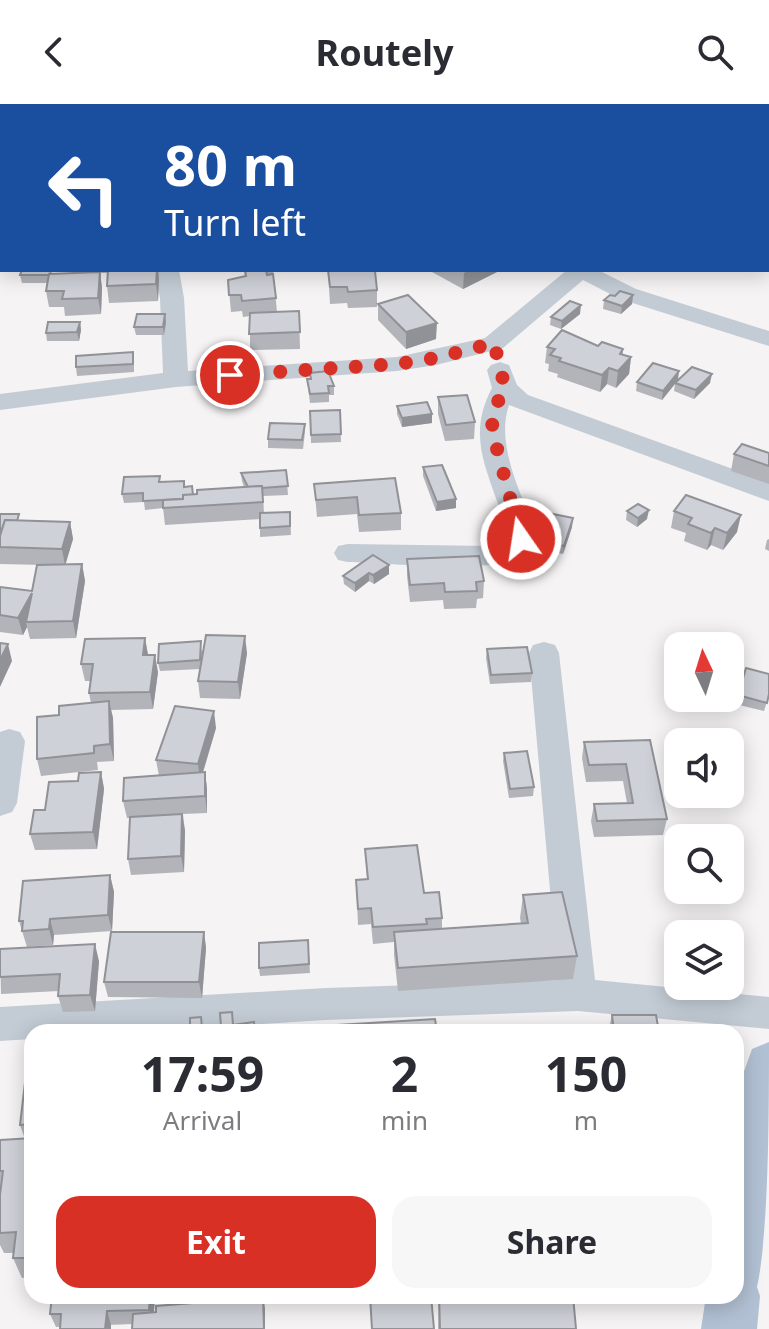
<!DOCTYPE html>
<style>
:root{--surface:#fff;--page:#f7f7f7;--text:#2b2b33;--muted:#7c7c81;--accent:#d93025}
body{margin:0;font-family:"Noto Sans",sans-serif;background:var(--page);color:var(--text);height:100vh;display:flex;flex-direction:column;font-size:30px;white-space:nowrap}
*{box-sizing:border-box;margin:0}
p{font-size:26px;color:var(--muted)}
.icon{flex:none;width:44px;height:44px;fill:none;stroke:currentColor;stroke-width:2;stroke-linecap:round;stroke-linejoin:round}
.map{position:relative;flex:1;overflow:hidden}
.details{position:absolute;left:24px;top:920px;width:720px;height:280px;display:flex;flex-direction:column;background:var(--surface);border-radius:24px;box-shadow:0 4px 20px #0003}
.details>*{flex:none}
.guide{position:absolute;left:0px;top:0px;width:770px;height:168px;box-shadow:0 4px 20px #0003;background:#1a4fa0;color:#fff;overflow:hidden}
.needle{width:52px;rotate:356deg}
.tools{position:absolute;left:664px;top:528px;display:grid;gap:16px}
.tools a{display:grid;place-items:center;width:80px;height:80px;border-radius:16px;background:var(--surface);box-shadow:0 4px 20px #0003;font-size:40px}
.pin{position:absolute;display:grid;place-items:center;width:68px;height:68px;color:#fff;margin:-34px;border:4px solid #fff;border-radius:50%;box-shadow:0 2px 8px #0007}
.me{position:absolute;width:88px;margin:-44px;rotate:347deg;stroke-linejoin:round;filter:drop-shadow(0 0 6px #0008)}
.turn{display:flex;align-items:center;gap:28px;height:168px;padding:0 32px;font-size:36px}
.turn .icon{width:104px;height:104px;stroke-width:2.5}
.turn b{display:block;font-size:56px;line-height:68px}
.eta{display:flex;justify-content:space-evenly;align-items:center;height:136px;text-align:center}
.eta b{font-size:48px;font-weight:700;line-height:56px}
.primary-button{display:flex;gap:16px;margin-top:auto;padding:16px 32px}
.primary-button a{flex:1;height:92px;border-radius:24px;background:var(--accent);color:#fff;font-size:32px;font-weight:700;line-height:92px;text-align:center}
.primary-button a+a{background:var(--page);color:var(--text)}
header{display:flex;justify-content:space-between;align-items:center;height:104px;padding:0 32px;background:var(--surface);font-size:36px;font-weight:700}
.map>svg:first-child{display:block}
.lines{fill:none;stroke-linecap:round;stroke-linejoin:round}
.minor{fill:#c3ccd5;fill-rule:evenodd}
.major{fill:#b1c0d3;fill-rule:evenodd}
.wall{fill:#b2b4ba}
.shaded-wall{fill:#919297}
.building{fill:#cfd1d8;stroke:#919297;stroke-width:2}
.route{stroke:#d93025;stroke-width:14;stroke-dasharray:0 25.2}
</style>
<header><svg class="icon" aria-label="back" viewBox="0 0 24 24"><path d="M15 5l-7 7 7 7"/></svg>Routely<svg class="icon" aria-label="search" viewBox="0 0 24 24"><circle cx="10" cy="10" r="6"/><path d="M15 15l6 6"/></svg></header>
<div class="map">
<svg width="769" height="1225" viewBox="0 0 769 1225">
<rect width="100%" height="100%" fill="#f5f3f3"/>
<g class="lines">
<g class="minor">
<path d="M 0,0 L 15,0 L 15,2 L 2,2 L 2,7 Z"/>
<path d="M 244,0 L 264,0 L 265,2 L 245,2 Z"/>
<path d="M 593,0 L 616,0 L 617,2 L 594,2 Z"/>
<path d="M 769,88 L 769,102 L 768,103 L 768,89 Z"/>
<path d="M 2,126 L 2,140 L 0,141 L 0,127 Z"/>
<path d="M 155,166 L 179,166 L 184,194 L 188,267 L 397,253 L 485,234 L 567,166 L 598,166 L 636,185 L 769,227 L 769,242 L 620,195 L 583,176 L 503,244 L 436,261 L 397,267 L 176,283 L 0,306 L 0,290 L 163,269 L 160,194 Z"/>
<path d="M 500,258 L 509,261 L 517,281 L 528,291 L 769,378 L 769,397 L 509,301 C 495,341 522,390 535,428 C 535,437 528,449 521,454 C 496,469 382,459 348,458 L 338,456 L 334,449 L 338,442 L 348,440 L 492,442 L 502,440 L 507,433 C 506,421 501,409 497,397 C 482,355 470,326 492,284 L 487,266 L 491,261 Z"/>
<path d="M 544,538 L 555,541 L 559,549 L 595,876 L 769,893 L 769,925 L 578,907 L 326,916 L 138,928 L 32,928 L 32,935 L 0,937 L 0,903 L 326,884 L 558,876 L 529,549 L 533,541 Z"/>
<path d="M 9,625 L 20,628 L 25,637 L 17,699 L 12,708 L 0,712 L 0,628 Z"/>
</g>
<path class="major" d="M 769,938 C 769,1001 769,1129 757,1183 L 760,1192 L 757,1225 L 701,1225 L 706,1192 L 736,1192 L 736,990 L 752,945 Z"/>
</g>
<g class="wall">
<path d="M 677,0 L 750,0 L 750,2 L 682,2 Z"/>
<path d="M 89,166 L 158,166 L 159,175 L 158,197 L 109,199 L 107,182 L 108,169 L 100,169 L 102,184 L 101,210 L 65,212 L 64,203 L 49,203 L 46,187 L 48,179 L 22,179 L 20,171 L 89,168 Z"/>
<path d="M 244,166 L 273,166 L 277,208 L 299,207 L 300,245 L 250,246 L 250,212 L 243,213 L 242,207 L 231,208 L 228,176 L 245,172 Z"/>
<path d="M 328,166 L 377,186 L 377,203 L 348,204 L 347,199 L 330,200 Z"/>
<path d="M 432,166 L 501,166 L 463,185 L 432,168 Z"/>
<path d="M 633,191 L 632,200 L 621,210 L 603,205 L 604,196 L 615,192 Z"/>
<path d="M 378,200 L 436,235 L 406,245 L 378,216 Z"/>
<path d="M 580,210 L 561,225 L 550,221 L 551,213 Z"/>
<path d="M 80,218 L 81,226 L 79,237 L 47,237 L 46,229 Z"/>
<path d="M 166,218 L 164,231 L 136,231 L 134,223 Z"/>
<path d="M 598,242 L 623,245 L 623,251 L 631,253 L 629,270 L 616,284 L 607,280 L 600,288 L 557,273 L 558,270 L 548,267 L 549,260 L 545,259 L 547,243 Z"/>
<path d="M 134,256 L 134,268 L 77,272 L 76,263 Z"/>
<path d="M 310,269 L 334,282 L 334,291 L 329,291 L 329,298 L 310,299 L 307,275 L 310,275 Z"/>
<path d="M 678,276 L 710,279 L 694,295 L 674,287 L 675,280 L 662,296 L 636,287 L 637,278 Z"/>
<path d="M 438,293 L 475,318 L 474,335 L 445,337 L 438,310 Z"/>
<path d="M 397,302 L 432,319 L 402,323 L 397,310 Z"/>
<path d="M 340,306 L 341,338 L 311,339 L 310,307 Z"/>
<path d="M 305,320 L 305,328 L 303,345 L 268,344 L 268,335 Z"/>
<path d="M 769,349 L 769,380 L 731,367 L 734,350 Z"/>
<path d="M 423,363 L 456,395 L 456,404 L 436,407 L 423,372 Z"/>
<path d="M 286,366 L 288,391 L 263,392 L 264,409 L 290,408 L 291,431 L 260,433 L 260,415 L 165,421 L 163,404 L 145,406 L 144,398 L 124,399 L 122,390 L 161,378 L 184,383 L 193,391 L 244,383 L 242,377 L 241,369 Z"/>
<path d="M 314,380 L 401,409 L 401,426 L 359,428 L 357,410 L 317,413 Z"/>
<path d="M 627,407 L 647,415 L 637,423 L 626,416 Z"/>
<path d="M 674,407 L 737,428 L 723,446 L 711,441 L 707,446 L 684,437 L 686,429 L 671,424 Z"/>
<path d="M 0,410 L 21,417 L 70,418 L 73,435 L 65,461 L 82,460 L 85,477 L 76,534 L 30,535 L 27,523 L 23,531 L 0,528 L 0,483 L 32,487 L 45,461 L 0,460 Z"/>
<path d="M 572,423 L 563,450 L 538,446 L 538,437 Z"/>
<path d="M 486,427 L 511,431 L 506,440 L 486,436 Z"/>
<path d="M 769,435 L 769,447 L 765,445 L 767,436 Z"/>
<path d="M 373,451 L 389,470 L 374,480 L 369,477 L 355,488 L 344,480 L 343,472 Z"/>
<path d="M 407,455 L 484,477 L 483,494 L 477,495 L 476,504 L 444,505 L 443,496 L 410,498 L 407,472 Z"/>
<path d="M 145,534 L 148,551 L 158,568 L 153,605 L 111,606 L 113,614 L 114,657 L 97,658 L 98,666 L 41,672 L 37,655 L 59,611 L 91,599 L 89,589 L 91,577 L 85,577 L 81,560 Z"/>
<path d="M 487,545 L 532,569 L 531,578 L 490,580 L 486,554 Z"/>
<path d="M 202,546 L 202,558 L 247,549 L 240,595 L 200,594 L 198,577 L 200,565 L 160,567 L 158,559 Z"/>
<path d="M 746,564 L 769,591 L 764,607 L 735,600 Z"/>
<path d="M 216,624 L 203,669 L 205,668 L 207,685 L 207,709 L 183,710 L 185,727 L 184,768 L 131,771 L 128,755 L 130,714 L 127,714 L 123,697 L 159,672 L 156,656 Z"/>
<path d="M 650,636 L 667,715 L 663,731 L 594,733 L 591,717 L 594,700 L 627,699 L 623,677 L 586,678 L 582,654 L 584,638 Z"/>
<path d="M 504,649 L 534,683 L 533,692 L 509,694 L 503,657 Z"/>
<path d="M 101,668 L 104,685 L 97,745 L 35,746 L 30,730 L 45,706 L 78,677 Z"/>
<path d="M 365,745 L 424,789 L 442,814 L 442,825 L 521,819 L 520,814 L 523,791 L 577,852 L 573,875 L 398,887 L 394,851 L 394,838 L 373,840 L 371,820 L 358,821 L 356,776 L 367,775 Z"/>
<path d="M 110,771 L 114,788 L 112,827 L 54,831 L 53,841 L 27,843 L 19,817 Z"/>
<path d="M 204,828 L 206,844 L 202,894 L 108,893 L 104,878 Z"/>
<path d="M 308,836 L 310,869 L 260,872 L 259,864 Z"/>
<path d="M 0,845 L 99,857 L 95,907 L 63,908 L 58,892 L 59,887 L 1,890 Z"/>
<path d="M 612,911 L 659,928 L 608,928 Z"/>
<path d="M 32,970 L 32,1173 L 22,1174 L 13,1154 L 14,1149 L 4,1149 L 0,1141 L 0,1036 L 25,1035 L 20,1021 Z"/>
<path d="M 52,1192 L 155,1192 L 154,1208 L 205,1198 L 263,1192 L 265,1225 L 132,1225 L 133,1220 L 56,1223 L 50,1210 Z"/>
<path d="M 439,1192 L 576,1225 L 438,1225 Z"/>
</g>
<g class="shaded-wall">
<rect x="165" y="0" width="31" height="2"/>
<path d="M 197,0 L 233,0 L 227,1 L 227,2 L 197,2 Z"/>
<path d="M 157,166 L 158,166 L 159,175 L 158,197 L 156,180 Z"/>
<path d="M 470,166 L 501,166 L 463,185 L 464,169 Z"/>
<path d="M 100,168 L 102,184 L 101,210 L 98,194 Z"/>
<path d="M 633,191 L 632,200 L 621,210 L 622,202 Z"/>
<path d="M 581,201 L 580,210 L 561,225 L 562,217 Z"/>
<path d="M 165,210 L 166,218 L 164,231 L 163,223 Z"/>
<path d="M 80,218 L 81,226 L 79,237 L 77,228 Z"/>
<path d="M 437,219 L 436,235 L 406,245 L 406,228 Z"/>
<path d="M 631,253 L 629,270 L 616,284 L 618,267 Z"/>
<path d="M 609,264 L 607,280 L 600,288 L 602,271 Z"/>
<path d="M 679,267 L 678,276 L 662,296 L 663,287 Z"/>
<path d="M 712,270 L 710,279 L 694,295 L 696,286 Z"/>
<path d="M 432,310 L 432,319 L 402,323 L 402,314 Z"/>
<path d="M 456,395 L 456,404 L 436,407 L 437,398 Z"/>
<path d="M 649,406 L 647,415 L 637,423 L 638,414 Z"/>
<path d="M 741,411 L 737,428 L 723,446 L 727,429 Z"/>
<path d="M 573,414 L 572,423 L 563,450 L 564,442 Z"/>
<path d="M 70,418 L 73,435 L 65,462 L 62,445 Z"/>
<path d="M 511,422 L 511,431 L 506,440 L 507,432 Z"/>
<path d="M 715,424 L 711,441 L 707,446 L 711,429 Z"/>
<path d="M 82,460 L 85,477 L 76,534 L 73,517 Z"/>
<path d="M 389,461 L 389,470 L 374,480 L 373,471 Z"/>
<path d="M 369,469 L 369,477 L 355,488 L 355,479 Z"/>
<path d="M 32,489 L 26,518 L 27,523 L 23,531 L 18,514 Z"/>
<path d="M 245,532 L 247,549 L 240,595 L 238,578 Z"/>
<path d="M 145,534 L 148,551 L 143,551 Z"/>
<path d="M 8,540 L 12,557 L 0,583 L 0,556 Z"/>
<path d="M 155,551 L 158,568 L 153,605 L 150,588 Z"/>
<path d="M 109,597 L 113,614 L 114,657 L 110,640 Z"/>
<path d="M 214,607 L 216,624 L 200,677 L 198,660 Z"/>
<path d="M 101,668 L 104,685 L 97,745 L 93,728 Z"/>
<path d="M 205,668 L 207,685 L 207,709 L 205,692 Z"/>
<path d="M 182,710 L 185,727 L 184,768 L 181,752 Z"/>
<path d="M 110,771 L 114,788 L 112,827 L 108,811 Z"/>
<path d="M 50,815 L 54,831 L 53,841 L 49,825 Z"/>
<path d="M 204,828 L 206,844 L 202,894 L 199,878 Z"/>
<path d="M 95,840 L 99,857 L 95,907 L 90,891 Z"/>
<path d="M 150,1192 L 155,1192 L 153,1219 L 149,1206 Z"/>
<path d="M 263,1192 L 265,1205 L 265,1225 L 264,1225 Z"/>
<path d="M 107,1207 L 111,1221 L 111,1225 L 105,1225 Z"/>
</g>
<g class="building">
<path d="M 100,0 L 153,0 L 154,2 L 101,2 Z"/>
<path d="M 444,0 L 479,0 L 483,2 L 439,2 Z"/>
<path d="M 713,0 L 743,0 L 739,2 L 718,2 Z"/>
<path d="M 22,166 L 51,166 L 50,171 L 20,171 Z"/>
<path d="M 108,166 L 157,166 L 156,180 L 107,182 Z"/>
<path d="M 245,166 L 266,166 L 267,171 L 273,170 L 276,194 L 242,197 L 241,191 L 229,191 L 228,176 L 246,172 Z"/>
<path d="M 328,166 L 375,167 L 377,186 L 348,188 L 347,183 L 330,183 Z"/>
<path d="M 100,168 L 98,194 L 62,195 L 64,187 L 46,187 L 49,170 Z"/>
<path d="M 620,187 L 633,191 L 622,202 L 604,196 L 610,191 L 615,192 Z"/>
<path d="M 408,191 L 437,219 L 406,228 L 378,200 Z"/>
<path d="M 570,197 L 581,201 L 562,217 L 551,213 Z"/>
<path d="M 299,207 L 300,228 L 249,230 L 250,209 Z"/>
<path d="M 137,210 L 165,210 L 163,223 L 134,223 Z"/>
<path d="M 48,218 L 80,218 L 77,228 L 46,229 Z"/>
<path d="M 562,226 L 598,242 L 602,238 L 623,245 L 620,250 L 631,253 L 618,267 L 609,264 L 602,271 L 559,257 L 561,254 L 550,251 L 555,245 L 547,243 Z"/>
<path d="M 133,248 L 133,260 L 76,263 L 76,252 Z"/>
<path d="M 653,259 L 679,267 L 663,287 L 637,278 Z"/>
<path d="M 692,263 L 712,270 L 696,286 L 675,279 Z"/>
<path d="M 328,267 L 334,282 L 328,282 L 329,289 L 310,290 L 307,275 L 311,275 L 310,269 Z"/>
<path d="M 467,291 L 475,318 L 446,321 L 438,293 Z"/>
<path d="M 427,298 L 432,310 L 402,314 L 397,302 Z"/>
<path d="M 340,306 L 341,330 L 311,331 L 310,307 Z"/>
<path d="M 270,319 L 305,320 L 302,336 L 268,335 Z"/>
<path d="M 742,340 L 769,349 L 769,362 L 734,350 Z"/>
<path d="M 442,361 L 456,395 L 437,398 L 423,363 Z"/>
<path d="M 286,366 L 288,382 L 262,384 L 262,382 L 248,383 L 241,369 Z"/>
<path d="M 160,372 L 159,378 L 184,377 L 184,383 L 192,382 L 193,391 L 183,391 L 183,395 L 143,397 L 143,389 L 122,390 L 124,373 Z"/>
<path d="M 395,374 L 401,409 L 359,411 L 357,393 L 316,396 L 314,380 Z"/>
<path d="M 262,382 L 263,398 L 163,404 L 163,396 L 183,395 L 183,391 L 197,390 L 197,386 Z"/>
<path d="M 686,391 L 741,411 L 727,429 L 715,424 L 711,429 L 688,420 L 692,414 L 674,407 Z"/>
<path d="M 638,400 L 649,406 L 638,414 L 627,407 Z"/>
<path d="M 290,408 L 290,422 L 260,424 L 260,409 Z"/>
<path d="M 548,409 L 573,414 L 564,442 L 538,437 Z"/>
<path d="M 0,410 L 19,410 L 17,417 L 5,416 L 1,428 L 0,428 Z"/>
<path d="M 5,416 L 70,418 L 62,445 L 0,443 L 0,432 Z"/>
<path d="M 491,417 L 511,422 L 507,432 L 486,427 Z"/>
<path d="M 373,451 L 389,461 L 373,471 L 369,469 L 355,479 L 343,472 Z"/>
<path d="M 479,452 L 484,477 L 476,478 L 477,487 L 445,488 L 444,479 L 410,481 L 407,455 Z"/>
<path d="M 82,460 L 73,517 L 26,518 L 32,489 L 18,514 L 0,511 L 0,483 L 32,487 L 37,461 Z"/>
<path d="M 206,531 L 245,532 L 238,578 L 198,577 Z"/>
<path d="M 145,534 L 143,551 L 155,551 L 150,588 L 89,589 L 93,560 L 81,560 L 85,535 Z"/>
<path d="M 201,537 L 200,556 L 158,559 L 159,540 Z"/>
<path d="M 0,539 L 8,540 L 0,556 Z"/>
<path d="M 527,543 L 532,569 L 491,571 L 487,545 Z"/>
<path d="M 746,564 L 769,570 L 769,590 L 767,599 L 738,591 Z"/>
<path d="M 109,597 L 110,640 L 94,642 L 94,649 L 37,655 L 37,613 L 59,611 L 59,602 Z"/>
<path d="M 175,602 L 214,607 L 198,660 L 156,656 Z"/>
<path d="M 650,636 L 667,715 L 597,717 L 594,700 L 633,699 L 626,660 L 589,661 L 584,638 Z"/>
<path d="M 527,647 L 534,683 L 510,685 L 504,649 Z"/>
<path d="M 101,668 L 93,728 L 30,730 L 34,706 L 45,706 L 49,678 L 78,677 L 79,669 Z"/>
<path d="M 205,668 L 205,692 L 123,697 L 124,674 Z"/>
<path d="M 182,710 L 181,752 L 128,755 L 130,713 Z"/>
<path d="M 417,741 L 424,789 L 439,788 L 442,814 L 426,815 L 427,820 L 373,823 L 371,804 L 358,805 L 356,776 L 368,775 L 365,745 Z"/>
<path d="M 110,771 L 108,811 L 50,815 L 49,825 L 22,827 L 23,817 L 19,817 L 23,777 Z"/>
<path d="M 562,788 L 577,852 L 398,864 L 394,828 L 528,819 L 523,791 Z"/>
<path d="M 111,828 L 204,828 L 199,878 L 104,878 Z"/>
<path d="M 308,836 L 309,860 L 259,864 L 259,839 Z"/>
<path d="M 95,840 L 90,891 L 58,892 L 60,870 L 0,873 L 0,845 Z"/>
<path d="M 232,908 L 233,921 L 254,918 L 255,928 L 178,928 L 190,926 L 190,914 L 201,913 L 202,924 L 221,923 L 220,909 Z"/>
<path d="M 612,911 L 656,911 L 659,928 L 614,928 Z"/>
<path d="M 435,915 L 437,928 L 321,928 L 321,922 Z"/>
<path d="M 26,970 L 32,970 L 32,1020 L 20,1021 Z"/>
<path d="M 32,1034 L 32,1154 L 13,1154 L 16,1128 L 0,1129 L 0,1091 L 3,1067 L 0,1067 L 0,1036 Z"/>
<path d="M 52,1192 L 150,1192 L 149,1206 L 107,1207 L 105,1225 L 60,1225 L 61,1210 L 50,1210 Z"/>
<path d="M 205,1192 L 263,1192 L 264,1225 L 132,1225 L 133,1210 L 156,1208 L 156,1202 L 205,1198 Z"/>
<path d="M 370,1192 L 431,1192 L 434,1225 L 372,1225 Z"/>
<path d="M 439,1192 L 573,1192 L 576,1225 L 440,1225 Z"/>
</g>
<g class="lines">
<path class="route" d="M 230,271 L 397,260 L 436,254 L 494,239 L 505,284 L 493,307 L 492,326 L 521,435"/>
</g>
</svg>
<div class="tools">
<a><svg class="needle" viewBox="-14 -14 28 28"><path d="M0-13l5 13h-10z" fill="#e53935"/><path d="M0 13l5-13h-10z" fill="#7c7c81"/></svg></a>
<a><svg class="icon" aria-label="sound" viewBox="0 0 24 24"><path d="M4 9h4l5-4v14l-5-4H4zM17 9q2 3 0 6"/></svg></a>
<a><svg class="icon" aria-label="search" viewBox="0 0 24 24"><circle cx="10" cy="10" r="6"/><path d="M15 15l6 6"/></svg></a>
<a><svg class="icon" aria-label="layers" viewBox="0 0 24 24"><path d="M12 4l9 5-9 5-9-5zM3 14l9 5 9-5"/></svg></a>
</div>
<div class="pin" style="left:230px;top:271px;background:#d93025"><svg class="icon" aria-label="arrive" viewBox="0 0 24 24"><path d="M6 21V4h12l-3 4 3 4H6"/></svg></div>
<svg class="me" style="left:521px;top:435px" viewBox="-20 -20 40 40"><circle r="17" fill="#d93025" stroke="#fff" stroke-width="3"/><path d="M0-11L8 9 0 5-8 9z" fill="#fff"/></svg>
<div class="guide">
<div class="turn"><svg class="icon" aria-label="left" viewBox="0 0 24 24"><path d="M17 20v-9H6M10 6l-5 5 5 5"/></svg><div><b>80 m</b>Turn left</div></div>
</div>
<section class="details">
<div class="eta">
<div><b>17:59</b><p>Arrival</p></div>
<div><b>2</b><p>min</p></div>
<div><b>150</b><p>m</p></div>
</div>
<div class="primary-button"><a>Exit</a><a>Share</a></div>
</section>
</div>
